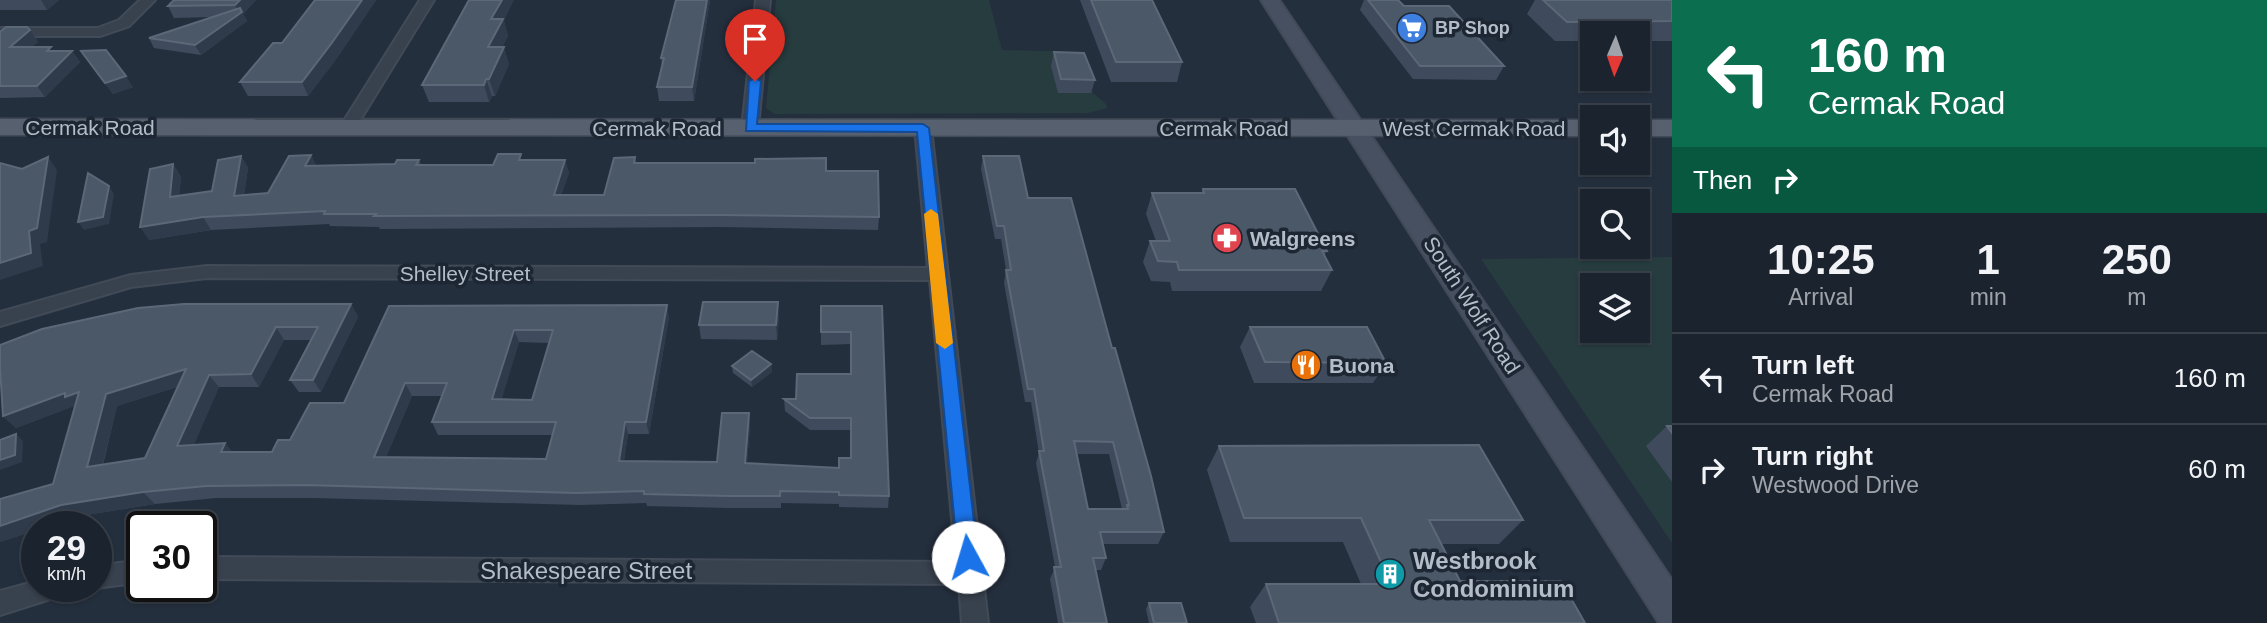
<!DOCTYPE html>
<style>
:root{--surface:#1b232e;--page:#242b36;--text:#f1f3f6;--muted:#a0a4aa;--line:#39404a}
body{margin:0;font-family:Helvetica,sans-serif;background:var(--page);color:var(--text);height:100vh;display:flex;flex-direction:column;font-size:26px;white-space:nowrap}
*{box-sizing:border-box;margin:0}
p{font-size:23px;color:var(--muted)}
.icon{flex:none;width:38px;height:38px;fill:none;stroke:currentColor;stroke-width:2;stroke-linecap:round;stroke-linejoin:round}
.map{position:relative;flex:1;overflow:hidden}
.sheet{display:flex;flex-direction:column;background:var(--surface);width:595px}
.sheet>*{flex:none}
.top-card{background:#0b6e4f;color:#fff;overflow:hidden}
.needle{width:46px;rotate:182deg}
.fabs{position:absolute;left:1580px;top:21px;display:grid;gap:14px}
.fabs a{display:grid;place-items:center;width:70px;height:70px;border-radius:0px;background:var(--surface);box-shadow:0 2px 5px #0004,0 0 0 2px var(--line);font-size:35px}
.speed{position:absolute;left:21px;top:511px;display:flex;gap:14px;font-size:35px;font-weight:700;text-align:center}
.speed>*{display:grid;place-content:center;width:91px;height:91px;border-radius:50%;background:var(--surface);box-shadow:0 2px 5px #0004,0 0 0 2px var(--line);line-height:1}
.speed small{font-size:18px;font-weight:400}
.speed .limit{border:4px solid #111;border-radius:10px;background:#fff;color:#111}
.pin{position:absolute;display:grid;place-items:center;width:60px;height:60px;color:#fff;margin:-72px -30px;border-radius:50% 50% 50% 0;rotate:-45deg;box-shadow:0 0 7px #0007}
.pin .icon{rotate:45deg}
.me{position:absolute;width:77px;margin:-38px;rotate:354deg;stroke-linejoin:round;filter:drop-shadow(0 0 5px #0008)}
.turn{display:flex;align-items:center;gap:24px;height:147px;padding:0 21px;font-size:32px}
.turn .icon{width:91px;height:91px;stroke-width:2.5}
.turn b{display:block;font-size:49px;line-height:60px}
.then{display:flex;align-items:center;height:66px;padding:0 21px;background:#0003;gap:14px;font-size:26px}
.eta{display:flex;justify-content:space-evenly;align-items:center;height:119px;text-align:center}
.eta b{font-size:42px;font-weight:700;line-height:49px}
ul{padding:0;list-style:none}
li{display:flex;align-items:center;gap:21px;height:91px;padding:0 21px;border-top:2px solid var(--line)}
li div{flex:1}
li b{display:block;font-size:26px}
li em{font-style:normal}
main{display:flex;flex:1;min-height:0}
.map>svg:first-child{display:block}
.green{fill:#263c3f;fill-rule:evenodd}
.lines{fill:none;stroke-linecap:round;stroke-linejoin:round}
.street-casing{stroke:#414a57;stroke-width:4}
.secondary-casing{stroke:#414a57;stroke-width:4}
.primary-casing{stroke:#414a57;stroke-width:3}
.street{fill:#38414e;fill-rule:evenodd}
.secondary{fill:#465061;fill-rule:evenodd}
.primary{fill:#56606e;fill-rule:evenodd}
.wall{fill:#3f4b5c;fill-rule:evenodd}
.shaded-wall{fill:#2f3b4b}
.building{fill:#4b5868;stroke:#5c6777;stroke-width:2;fill-rule:evenodd}
.route{fill:#1a73e8;stroke:#114b97;stroke-width:2}
.slow{fill:#f59e0b}
.labels{text-anchor:middle;dominant-baseline:central;stroke-width:7;stroke-linejoin:round;paint-order:stroke}
.far-poi-label{font-size:18px;font-weight:bold;fill:#b4bcc9;stroke:#1d2633;text-anchor:start}
.street-label{font-size:21px;fill:#b4bcc9;stroke:#1d2633}
.poi-label{font-size:21px;font-weight:bold;fill:#b4bcc9;stroke:#1d2633;text-anchor:start}
.near-poi-label{font-size:24px;font-weight:bold;fill:#b4bcc9;stroke:#1d2633;text-anchor:start}
.near-street-label{font-size:24px;fill:#b4bcc9;stroke:#1d2633}
</style>
<main>
<div class="map">
<svg width="1672" height="623" viewBox="0 0 1672 623">
<rect width="100%" height="100%" fill="#242f3e"/>
<g class="green">
<path d="M 776,0 L 989,0 L 1002,50 L 1078,52 L 1093,93 L 1106,104 L 1107,108 L 1088,113 L 775,114 L 766,108 Z"/>
<path d="M 1672,257 L 1672,543 L 1481,259 ZM 1592,285 L 1638,285 L 1638,331 L 1592,331 Z"/>
</g>
<g class="lines">
<g class="street-casing">
<g id="street">
<path d="M 140,0 L 155,0 L 129,26 L 100,36 L 0,36 L 0,28 L 98,28 L 119,20 Z"/>
<path d="M 420,0 L 434,0 L 354,130 L 342,130 L 340,127 Z"/>
<path d="M 756,0 L 770,0 L 758,128 L 750,133 L 742,128 Z"/>
<path d="M 923,123 L 931,128 L 988,623 L 962,623 L 959,584 L 201,579 L 201,557 L 956,562 L 930,280 L 207,278 L 131,287 L 0,326 L 0,312 L 131,275 L 207,266 L 928,268 L 915,128 Z"/>
<path d="M 142,560 L 142,582 L 96,588 L 91,586 L 96,586 L 96,566 Z"/>
<path d="M 37,581 L 37,586 L 69,586 L 66,594 L 0,615 L 0,591 Z"/>
</g>
</g>
<g class="secondary-casing">
<path id="secondary" d="M 1261,0 L 1279,0 L 1672,580 L 1672,623 L 1659,623 Z"/>
</g>
<g class="primary-casing">
<g id="primary">
<path d="M 0,119 L 1592,120 L 1592,136 L 0,135 Z"/>
<rect x="1638" y="120" width="34" height="16"/>
</g>
</g>
<use href="#street" class="street"/>
<use href="#secondary" class="secondary"/>
<use href="#primary" class="primary"/>
</g>
<g class="wall">
<path d="M 0,0 L 59,0 L 47,10 L 0,10 Z"/>
<path d="M 256,0 L 243,14 L 247,21 L 201,55 L 154,48 L 149,38 L 211,17 L 174,18 L 168,6 Z"/>
<path d="M 315,0 L 376,0 L 337,58 L 308,96 L 248,96 L 240,82 L 282,43 Z"/>
<path d="M 676,0 L 710,0 L 694,101 L 659,101 L 657,87 L 662,66 L 661,58 Z"/>
<path d="M 1080,0 L 1152,0 L 1182,62 L 1177,82 L 1111,82 Z"/>
<path d="M 1364,0 L 1398,0 L 1404,6 L 1504,66 L 1496,80 L 1413,79 L 1360,10 Z"/>
<path d="M 1535,0 L 1672,0 L 1672,41 L 1638,41 L 1638,33 L 1592,33 L 1592,41 L 1555,41 L 1527,14 Z"/>
<path d="M 504,21 L 508,36 L 502,47 L 509,64 L 495,96 L 492,96 L 489,102 L 429,102 L 422,85 Z"/>
<path d="M 30,30 L 38,42 L 31,47 L 54,51 L 72,51 L 80,62 L 45,97 L 0,98 L 0,32 Z"/>
<path d="M 81,51 L 133,87 L 113,94 Z"/>
<path d="M 1054,52 L 1095,80 L 1091,93 L 1058,93 L 1051,66 Z"/>
<path d="M 311,155 L 316,166 L 395,164 L 419,160 L 421,165 L 493,165 L 523,160 L 565,160 L 569,173 L 561,195 L 604,195 L 635,157 L 636,163 L 826,171 L 879,217 L 878,230 L 721,227 L 380,229 L 379,227 L 330,226 L 329,224 L 211,230 L 149,240 L 173,164 L 181,177 L 179,196 L 212,191 L 241,156 L 248,168 L 244,195 L 268,193 Z"/>
<path d="M 983,156 L 1028,198 L 1112,348 L 1164,532 L 1158,544 L 1103,544 L 1106,558 L 1101,570 L 1096,570 L 1107,623 L 1058,623 L 1050,579 L 1055,567 L 1036,463 L 1039,453 L 1031,402 L 1025,402 L 1004,283 L 1006,270 L 1001,239 L 995,239 L 981,169 ZM 1077,454 L 1109,454 L 1122,509 L 1088,509 Z"/>
<path d="M 1203,189 L 1327,251 L 1324,256 L 1332,270 L 1321,291 L 1172,291 L 1170,282 L 1151,281 L 1143,262 L 1150,241 L 1156,241 L 1146,214 L 1152,193 L 1201,193 Z"/>
<path d="M 351,304 L 358,317 L 321,392 L 299,392 L 290,380 L 311,340 L 284,340 L 259,387 L 219,387 L 193,445 L 225,443 L 232,452 L 272,452 L 344,403 L 389,306 L 669,317 L 649,434 L 628,434 L 624,461 L 717,462 L 749,413 L 750,425 L 747,463 L 839,468 L 851,458 L 851,430 L 810,430 L 785,411 L 784,399 L 796,399 L 851,374 L 851,344 L 821,345 L 821,306 L 882,306 L 889,496 L 888,508 L 839,507 L 839,504 L 781,503 L 781,508 L 730,508 L 647,506 L 646,503 L 580,505 L 315,498 L 216,498 L 155,504 L 74,517 L 46,527 L 37,527 L 37,530 L 0,542 L 53,484 L 75,407 L 74,406 L 16,428 L 3,416 L 1,384 L 0,385 L 0,345 ZM 519,342 L 549,343 L 532,400 L 501,399 ZM 177,387 L 145,458 L 103,465 L 117,406 ZM 412,396 L 442,396 L 432,422 L 438,435 L 552,435 L 546,459 L 386,457 Z"/>
<path d="M 779,316 L 777,340 L 701,339 L 699,325 Z"/>
<path d="M 1250,327 L 1386,363 L 1373,383 L 1254,383 L 1240,347 Z"/>
<path d="M 771,364 L 772,372 L 752,387 L 733,373 L 732,366 Z"/>
<path d="M 1667,426 L 1672,426 L 1672,482 L 1646,446 Z"/>
<path d="M 1219,446 L 1523,520 L 1499,544 L 1441,544 L 1460,581 L 1585,623 L 1256,623 L 1250,607 L 1266,584 L 1361,584 L 1343,542 L 1230,542 L 1207,470 Z"/>
<path d="M 1149,603 L 1187,623 L 1149,623 L 1146,609 Z"/>
</g>
<g class="shaded-wall">
<path d="M 41,0 L 59,0 L 47,10 Z"/>
<path d="M 240,0 L 256,0 L 243,14 L 247,21 L 201,55 L 195,45 L 239,14 L 235,5 Z"/>
<path d="M 362,0 L 376,0 L 337,58 L 308,96 L 302,82 Z"/>
<path d="M 502,0 L 514,0 L 504,21 L 508,36 L 493,64 L 488,47 L 491,19 Z"/>
<path d="M 707,0 L 710,0 L 694,101 L 692,87 Z"/>
<path d="M 30,30 L 38,42 L 18,58 L 10,47 Z"/>
<path d="M 504,47 L 509,64 L 495,96 L 489,79 Z"/>
<path d="M 72,51 L 80,62 L 45,97 L 37,86 Z"/>
<path d="M 126,76 L 133,87 L 113,94 L 105,83 Z"/>
<path d="M 486,79 L 492,96 L 489,102 L 484,85 Z"/>
<path d="M 311,155 L 317,168 L 305,166 Z"/>
<path d="M 241,156 L 248,168 L 242,208 L 234,196 Z"/>
<path d="M 48,157 L 57,170 L 47,242 L 40,244 L 43,266 L 0,280 L 0,263 L 29,231 Z"/>
<path d="M 565,160 L 569,173 L 557,207 L 554,195 Z"/>
<path d="M 173,164 L 181,177 L 178,210 L 170,197 Z"/>
<path d="M 109,186 L 114,194 L 109,224 L 84,230 L 78,222 Z"/>
<path d="M 203,217 L 211,230 L 149,240 L 140,227 Z"/>
<path d="M 778,302 L 779,316 L 777,340 L 776,325 Z"/>
<path d="M 351,304 L 358,317 L 321,392 L 313,380 Z"/>
<path d="M 667,305 L 669,317 L 649,434 L 646,422 Z"/>
<path d="M 276,327 L 284,340 L 259,387 L 251,374 Z"/>
<path d="M 514,330 L 519,342 L 498,412 L 492,399 Z"/>
<path d="M 771,364 L 772,372 L 752,387 L 751,380 Z"/>
<path d="M 186,369 L 195,381 L 117,406 L 99,479 L 87,467 L 106,394 Z"/>
<path d="M 209,375 L 219,387 L 188,459 L 177,446 Z"/>
<path d="M 405,383 L 412,396 L 381,469 L 374,457 Z"/>
<path d="M 79,392 L 77,410 L 74,406 L 16,428 L 3,416 L 65,393 Z"/>
<path d="M 749,413 L 750,425 L 746,475 L 745,463 Z"/>
<path d="M 625,422 L 628,434 L 622,473 L 619,461 Z"/>
<path d="M 16,434 L 23,441 L 22,462 L 0,470 L 0,460 Z"/>
<path d="M 225,443 L 235,455 L 221,452 Z"/>
<path d="M 143,492 L 155,504 L 74,517 L 46,527 L 37,527 L 37,530 L 0,542 L 0,526 L 61,505 Z"/>
</g>
<g class="building">
<path d="M 174,0 L 240,0 L 235,5 L 168,6 Z"/>
<path d="M 315,0 L 362,0 L 331,44 L 302,82 L 240,82 L 273,43 L 282,43 Z"/>
<path d="M 469,0 L 502,0 L 491,19 L 503,19 L 488,47 L 504,47 L 489,79 L 486,79 L 484,85 L 422,85 Z"/>
<path d="M 676,0 L 707,0 L 692,87 L 657,87 L 664,58 L 661,58 Z"/>
<path d="M 1091,0 L 1152,0 L 1182,62 L 1116,62 Z"/>
<path d="M 1368,0 L 1398,0 L 1404,6 L 1449,6 L 1504,66 L 1420,66 Z"/>
<path d="M 1543,0 L 1672,0 L 1672,21 L 1567,22 Z"/>
<path d="M 240,8 L 242,12 L 195,45 L 149,38 Z"/>
<path d="M 6,27 L 27,27 L 30,30 L 10,47 L 51,47 L 47,51 L 72,51 L 37,86 L 0,86 L 0,32 Z"/>
<path d="M 106,50 L 126,76 L 105,83 L 81,51 Z"/>
<path d="M 1054,52 L 1084,53 L 1095,80 L 1061,79 Z"/>
<path d="M 498,154 L 521,154 L 519,160 L 565,160 L 554,195 L 604,195 L 614,158 L 635,157 L 634,163 L 755,163 L 755,159 L 826,158 L 826,171 L 878,171 L 879,217 L 719,215 L 374,216 L 376,214 L 324,214 L 325,211 L 203,217 L 140,227 L 150,169 L 173,164 L 170,197 L 212,191 L 218,160 L 241,156 L 234,196 L 268,193 L 289,156 L 311,155 L 305,166 L 395,164 L 397,160 L 419,160 L 416,165 L 493,165 Z"/>
<path d="M 983,156 L 1019,156 L 1028,198 L 1071,198 L 1112,348 L 1115,348 L 1151,476 L 1164,532 L 1100,532 L 1106,558 L 1093,558 L 1107,623 L 1064,623 L 1054,567 L 1061,567 L 1039,451 L 1044,451 L 1034,389 L 1028,389 L 1006,270 L 1011,270 L 1004,226 L 997,226 ZM 1074,441 L 1113,442 L 1129,505 L 1127,505 L 1128,509 L 1088,509 Z"/>
<path d="M 48,157 L 37,228 L 29,231 L 31,253 L 0,263 L 0,163 L 22,169 Z"/>
<path d="M 88,173 L 109,186 L 103,217 L 78,222 Z"/>
<path d="M 1203,189 L 1295,189 L 1327,251 L 1322,251 L 1332,270 L 1179,270 L 1177,262 L 1158,261 L 1150,241 L 1170,241 L 1152,193 L 1204,193 Z"/>
<path d="M 703,302 L 778,302 L 776,325 L 699,325 Z"/>
<path d="M 184,304 L 351,304 L 313,380 L 290,380 L 318,327 L 276,327 L 251,374 L 209,375 L 177,446 L 225,443 L 221,452 L 272,452 L 278,440 L 290,440 L 310,403 L 344,403 L 389,306 L 667,305 L 646,422 L 625,422 L 619,461 L 717,462 L 722,413 L 749,413 L 745,463 L 839,468 L 839,458 L 851,458 L 851,418 L 810,418 L 784,399 L 796,399 L 797,374 L 851,374 L 851,332 L 821,332 L 821,306 L 882,306 L 889,496 L 839,495 L 839,492 L 780,491 L 780,496 L 729,496 L 644,494 L 644,491 L 576,493 L 306,485 L 206,486 L 143,492 L 61,505 L 0,526 L 0,499 L 53,484 L 79,392 L 65,397 L 65,393 L 3,416 L 0,367 L 0,345 L 42,329 L 138,308 ZM 514,330 L 553,330 L 532,400 L 492,399 ZM 186,369 L 145,458 L 87,467 L 106,394 ZM 405,383 L 447,383 L 432,422 L 556,422 L 546,459 L 374,457 Z"/>
<path d="M 1250,327 L 1367,327 L 1386,363 L 1265,362 Z"/>
<path d="M 752,351 L 771,364 L 751,380 L 732,366 Z"/>
<path d="M 1667,426 L 1672,426 L 1672,433 Z"/>
<path d="M 16,434 L 15,455 L 0,460 L 0,440 Z"/>
<path d="M 1479,445 L 1523,520 L 1429,520 L 1460,581 L 1561,581 L 1585,623 L 1279,623 L 1266,584 L 1391,584 L 1361,518 L 1244,518 L 1219,446 Z"/>
<path d="M 1149,603 L 1181,603 L 1187,623 L 1154,623 Z"/>
</g>
<path class="route" d="M 755,78 L 761,81 L 757,124 L 923,124 L 929,128 L 978,557 L 975,563 L 968,566 L 961,563 L 958,557 L 917,132 L 746,131 L 749,81 Z"/>
<path class="slow" d="M 931,209 L 938,214 L 953,343 L 945,349 L 936,343 L 924,214 Z"/>
<defs>
<g id="supermarket-disc" transform="scale(1.575)"><circle r="9.5" fill="#3f7fe0" stroke="#1d2633"/><path d="M-6-5.5h2.5l.6 2H6L4.5 2H-2.5L-4.4-4H-6ZM-1.5 3.2a1.3 1.3 0 1 0 .1 0ZM3 3.2a1.3 1.3 0 1 0 .1 0Z" fill="#fff"/></g>
<g id="pharmacy-disc" transform="scale(1.575)"><circle r="9.5" fill="#e0444e" stroke="#1d2633"/><path d="M-2-6h4v4h4v4h-4v4h-4v-4h-4v-4h4Z" fill="#fff"/></g>
<g id="restaurant-disc" transform="scale(1.575)"><circle r="9.5" fill="#e8710a" stroke="#1d2633"/><path d="M-5-6h1v4h1v-4h1v4h1v-4h1v5L-1.5 .5V6h-2V.5L-5-1ZM5-6V6H3V1.5H1.5Q1.5-4 5-6Z" fill="#fff"/></g>
<g id="building-disc" transform="scale(1.575)"><circle r="9.5" fill="#0f9aa8" stroke="#1d2633"/><path d="M-4-6H4V6H1V3H-1V6H-4ZM-2.5-4.3h1.7v1.8h-1.7ZM.8-4.3h1.7v1.8H.8ZM-2.5-1h1.7V.8h-1.7ZM.8-1h1.7V.8H.8Z" fill="#fff"/></g>
</defs>
<g fill-rule="evenodd">
<use href="#supermarket-disc" x="1412" y="28"/>
<use href="#pharmacy-disc" x="1227" y="238"/>
<use href="#restaurant-disc" x="1306" y="365"/>
<use href="#building-disc" x="1390" y="574"/>
</g>
<g class="labels">
<g class="far-poi-label">
<text x="1435" y="28">BP Shop</text>
</g>
<g class="street-label">
<text x="90" y="127">Cermak Road</text>
<text x="657" y="128">Cermak Road</text>
<text x="1224" y="128">Cermak Road</text>
<text x="1474" y="128">West Cermak Road</text>
<text x="465" y="273">Shelley Street</text>
<text transform="translate(1472 305) rotate(57)">South Wolf Road</text>
</g>
<g class="poi-label">
<text x="1250" y="238">Walgreens</text>
<text x="1329" y="365">Buona</text>
</g>
<g class="near-poi-label">
<text x="1413" y="560">Westbrook<tspan x="1413" dy="28">Condominium</tspan></text>
</g>
<g class="near-street-label">
<text x="586" y="570">Shakespeare Street</text>
</g>
</g>
</svg>
<div class="fabs">
<a><svg class="needle" viewBox="-14 -14 28 28"><path d="M0-13l5 13h-10z" fill="#e53935"/><path d="M0 13l5-13h-10z" fill="#a0a4aa"/></svg></a>
<a><svg class="icon" aria-label="sound" viewBox="0 0 24 24"><path d="M4 9h4l5-4v14l-5-4H4zM17 9q2 3 0 6"/></svg></a>
<a><svg class="icon" aria-label="search" viewBox="0 0 24 24"><circle cx="10" cy="10" r="6"/><path d="M15 15l6 6"/></svg></a>
<a><svg class="icon" aria-label="layers" viewBox="0 0 24 24"><path d="M12 4l9 5-9 5-9-5zM3 14l9 5 9-5"/></svg></a>
</div>
<div class="speed"><div>29<small>km/h</small></div><div class="limit">30</div></div>
<div class="pin" style="left:755px;top:81px;background:#d93025"><svg class="icon" aria-label="arrive" viewBox="0 0 24 24"><path d="M6 21V4h12l-3 4 3 4H6"/></svg></div>
<svg class="me" style="left:968px;top:557px" viewBox="-20 -20 40 40"><circle r="19" fill="#fff"/><path d="M0-13L10 11 0 6-10 11z" fill="#1a73e8"/></svg>
</div>
<section class="sheet">
<div class="top-card">
<div class="turn"><svg class="icon" aria-label="left" viewBox="0 0 24 24"><path d="M17 20v-9H6M10 6l-5 5 5 5"/></svg><div><b>160 m</b>Cermak Road</div></div>
<div class="then">Then<svg class="icon" aria-label="right" viewBox="0 0 24 24"><path d="M7 20v-9h11M14 6l5 5-5 5"/></svg></div>
</div>
<div class="eta">
<div><b>10:25</b><p>Arrival</p></div>
<div><b>1</b><p>min</p></div>
<div><b>250</b><p>m</p></div>
</div>
<ul>
<li><svg class="icon" aria-label="left" viewBox="0 0 24 24"><path d="M17 20v-9H6M10 6l-5 5 5 5"/></svg><div><b>Turn left</b><p>Cermak Road</p></div><em>160 m</em></li>
<li><svg class="icon" aria-label="right" viewBox="0 0 24 24"><path d="M7 20v-9h11M14 6l5 5-5 5"/></svg><div><b>Turn right</b><p>Westwood Drive</p></div><em>60 m</em></li>
</ul>
</section>
</main>
